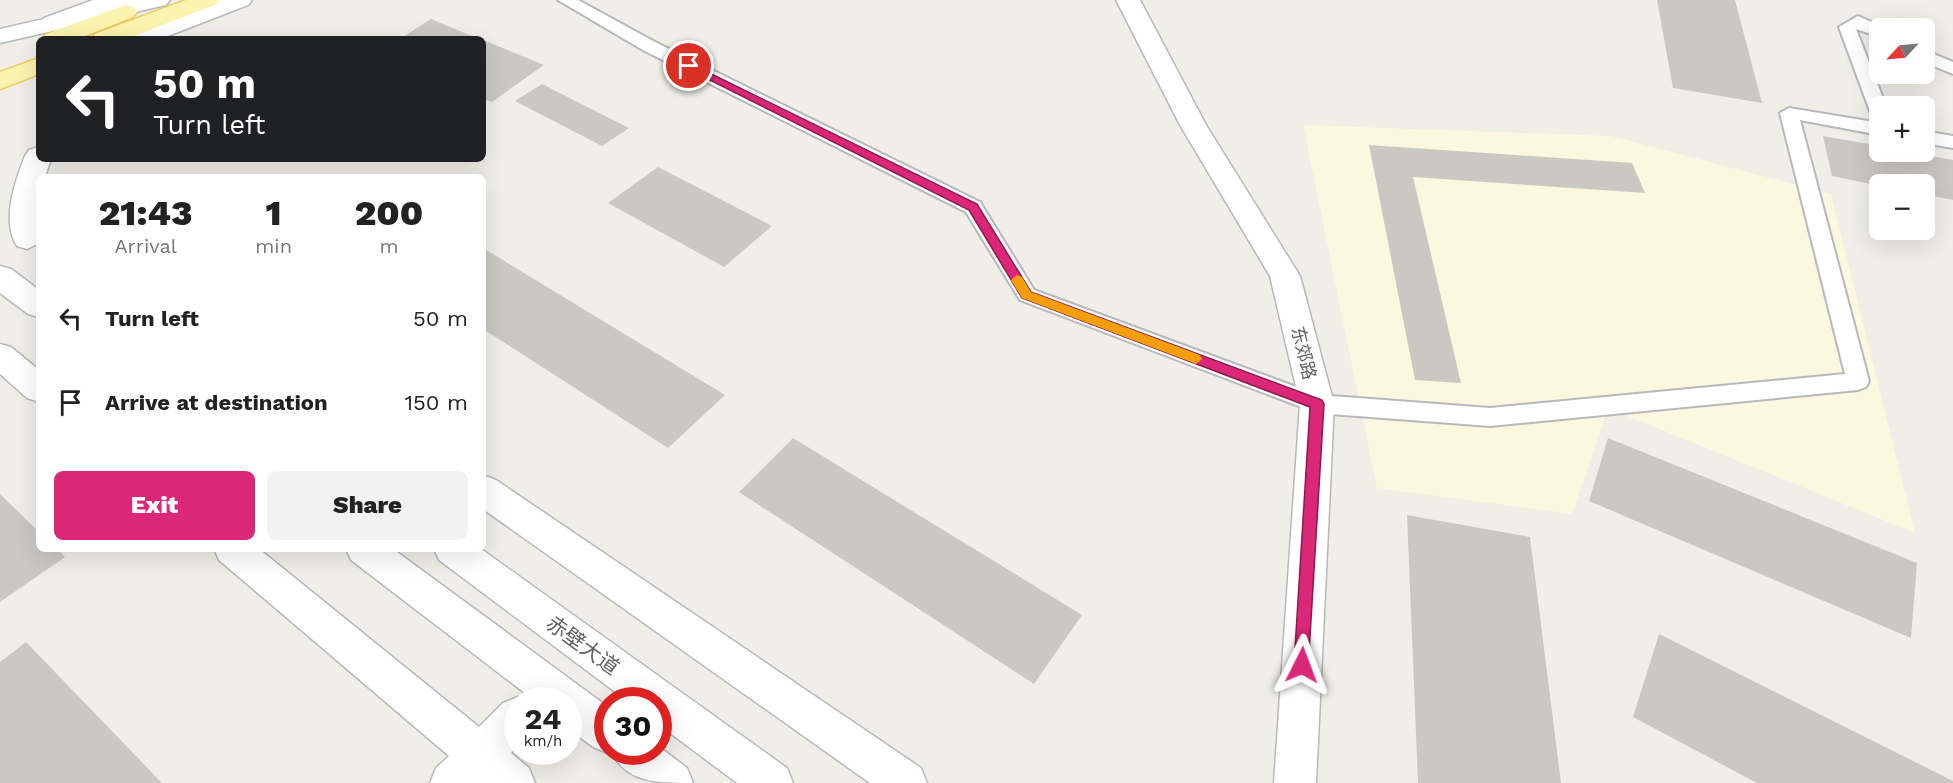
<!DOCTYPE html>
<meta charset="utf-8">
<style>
:root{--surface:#fff;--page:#f2f2f2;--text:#222;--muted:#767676;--accent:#db2777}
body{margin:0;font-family:"Work Sans","Noto Sans SC",sans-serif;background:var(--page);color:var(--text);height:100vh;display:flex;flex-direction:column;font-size:22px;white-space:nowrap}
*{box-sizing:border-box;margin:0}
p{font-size:20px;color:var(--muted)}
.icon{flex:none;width:33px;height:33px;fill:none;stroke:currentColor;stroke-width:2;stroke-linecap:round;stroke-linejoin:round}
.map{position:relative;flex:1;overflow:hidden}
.side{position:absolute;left:36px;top:174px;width:450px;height:378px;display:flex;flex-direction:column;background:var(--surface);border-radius:9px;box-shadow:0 6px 24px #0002}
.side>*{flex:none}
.hud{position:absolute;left:36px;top:36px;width:450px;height:126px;border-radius:9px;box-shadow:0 6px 24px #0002;background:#202124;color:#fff;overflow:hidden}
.needle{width:39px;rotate:244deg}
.tools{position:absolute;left:1869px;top:18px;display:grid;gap:12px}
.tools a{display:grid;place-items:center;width:66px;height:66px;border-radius:9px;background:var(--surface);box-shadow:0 6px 24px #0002;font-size:30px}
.speed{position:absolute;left:504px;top:687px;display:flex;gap:12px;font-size:30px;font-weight:700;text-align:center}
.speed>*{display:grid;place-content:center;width:78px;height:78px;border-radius:50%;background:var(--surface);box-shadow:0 6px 24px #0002;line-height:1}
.speed small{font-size:15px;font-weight:400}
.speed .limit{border:9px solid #d22;background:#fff;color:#111}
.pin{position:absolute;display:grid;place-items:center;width:51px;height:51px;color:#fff;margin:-26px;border:3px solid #fff;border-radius:50%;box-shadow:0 2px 6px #0007}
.me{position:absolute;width:66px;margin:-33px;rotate:3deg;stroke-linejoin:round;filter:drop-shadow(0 0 4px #0008)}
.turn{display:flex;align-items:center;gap:21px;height:126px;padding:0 18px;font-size:27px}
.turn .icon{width:78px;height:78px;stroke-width:2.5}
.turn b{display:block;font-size:42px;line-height:51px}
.eta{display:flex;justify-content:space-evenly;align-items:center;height:102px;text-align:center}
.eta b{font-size:36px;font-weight:800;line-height:42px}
.primary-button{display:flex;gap:12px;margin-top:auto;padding:12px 18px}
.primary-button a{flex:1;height:69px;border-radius:9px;background:var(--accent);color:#fff;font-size:24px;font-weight:800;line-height:69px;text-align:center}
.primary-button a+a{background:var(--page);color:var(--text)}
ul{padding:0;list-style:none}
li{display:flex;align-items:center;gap:18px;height:84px;padding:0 18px}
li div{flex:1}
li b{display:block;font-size:22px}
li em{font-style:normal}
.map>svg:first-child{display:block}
.commercial{fill:#fcf7df}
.building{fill:#cbc8c4}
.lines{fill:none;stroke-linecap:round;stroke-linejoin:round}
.lane-casing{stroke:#b7b8bd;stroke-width:4}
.street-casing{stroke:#b7b8bd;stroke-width:3}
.secondary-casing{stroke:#b5b8bd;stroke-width:3}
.primary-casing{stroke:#ebcd65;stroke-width:3}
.lane{fill:#fff;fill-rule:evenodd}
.street{fill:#fff;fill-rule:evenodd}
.secondary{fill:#fff;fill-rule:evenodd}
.primary{fill:#fbf3b0;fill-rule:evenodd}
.route{fill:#db2777;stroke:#8e194d;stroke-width:1.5}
.slow{fill:#f59e0b}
.labels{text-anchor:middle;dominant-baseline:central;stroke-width:5;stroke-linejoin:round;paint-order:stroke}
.street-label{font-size:18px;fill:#5e6166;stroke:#fff}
.near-street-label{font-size:21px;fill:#5e6166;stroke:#fff}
</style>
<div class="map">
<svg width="1953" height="783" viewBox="0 0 1953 783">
<rect width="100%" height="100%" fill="#f0eee7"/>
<path class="commercial" d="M 1303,125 L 1611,136 L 1831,194 L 1915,533 L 1608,408 L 1572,514 L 1377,488 Z"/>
<g class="building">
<path d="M 1657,0 L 1735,0 L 1762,103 L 1673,88 Z"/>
<path d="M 431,19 L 479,39 L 400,39 Z"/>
<path d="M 483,40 L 544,65 L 492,102 L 483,99 Z"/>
<path d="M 542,84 L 629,128 L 602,146 L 515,101 Z"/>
<path d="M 1823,136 L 1880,146 L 1880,152 L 1907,152 L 1953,160 L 1953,200 L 1924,194 L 1924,184 L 1880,186 L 1832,176 Z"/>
<path d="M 1369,145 L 1632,163 L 1645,193 L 1413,177 L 1461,383 L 1415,380 Z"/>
<path d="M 658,167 L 772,226 L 724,267 L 608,203 Z"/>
<path d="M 483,248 L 725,395 L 668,448 L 483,329 Z"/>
<path d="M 793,438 L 1082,615 L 1034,684 L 739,492 Z"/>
<path d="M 1608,438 L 1917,563 L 1911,638 L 1589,501 Z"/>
<path d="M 0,494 L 39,532 L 39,549 L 57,549 L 65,557 L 0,602 Z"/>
<path d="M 1407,515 L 1530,537 L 1561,783 L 1418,783 Z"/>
<path d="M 1659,634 L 1953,781 L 1953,783 L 1757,783 L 1633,717 Z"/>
<path d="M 26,642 L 162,783 L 0,783 L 0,662 Z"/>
</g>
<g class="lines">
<g class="lane-casing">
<g id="lane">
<path d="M 558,0 L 578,0 L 655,42 L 980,202 L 1034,290 L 1318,395 L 1490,408 L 1845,374 L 1780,113 L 1789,108 L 1880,123 L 1880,135 L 1800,120 L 1869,381 L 1866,387 L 1858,390 L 1490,426 L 1317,413 L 1020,300 L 966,212 L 643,50 Z"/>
<path d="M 1858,16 L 1886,28 L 1880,28 L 1880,37 L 1856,29 L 1886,106 L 1880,106 L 1880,119 L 1871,114 L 1839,27 Z"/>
<path d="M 1924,50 L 1953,62 L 1953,74 L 1924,62 Z"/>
<path d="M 1924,131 L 1953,136 L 1953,148 L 1924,143 Z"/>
</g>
</g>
<g class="street-casing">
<g id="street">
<path d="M 93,0 L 127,0 L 123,5 L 60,28 L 52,30 L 44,28 L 40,23 L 44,18 Z"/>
<path d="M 219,0 L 252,0 L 248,5 L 160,39 L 126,39 L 129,34 Z"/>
<path d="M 1116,0 L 1140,0 L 1206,125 L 1300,276 L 1334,404 L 1316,783 L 1274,783 L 1300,404 L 1270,276 L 1180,125 Z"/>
<path d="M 0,344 L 11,347 L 39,370 L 39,402 L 27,398 L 0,374 Z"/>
<path d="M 483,475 L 496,480 L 921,768 L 927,783 L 870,783 L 483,509 Z"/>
<path d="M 214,549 L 259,549 L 479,727 L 503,703 L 518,697 L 526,700 L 518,700 L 518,746 L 511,753 L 529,768 L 535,783 L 430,783 L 436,768 L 449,756 L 219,560 Z"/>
</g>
</g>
<g class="secondary-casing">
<g id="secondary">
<path d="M 127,0 L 170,0 L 166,5 L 0,43 L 0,29 Z"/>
<path d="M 39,147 L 39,159 L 51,159 L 45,177 L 39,177 L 39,243 L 27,249 L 17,246 C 1,221 15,181 25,156 L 29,150 Z"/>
<path d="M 0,266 L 11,269 L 39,290 L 39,317 L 28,314 L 0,293 Z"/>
<path d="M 346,549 L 393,549 L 608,707 L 608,752 L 658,752 L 658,746 L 687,768 L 693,783 C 657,783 627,783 611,752 L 608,753 L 593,747 L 568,728 L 568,700 L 534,700 L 351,560 Z"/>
<path d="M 434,549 L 481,549 L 787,768 L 793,783 L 737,783 L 658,724 L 658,700 L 626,700 L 439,560 Z"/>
</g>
</g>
<g class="primary-casing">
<g id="primary">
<path d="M 186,0 L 219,0 L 215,5 L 126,39 L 92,39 L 95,34 Z"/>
<path d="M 125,5 L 133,7 L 137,12 L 133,17 L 77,39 L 43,39 L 46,34 Z"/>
<path d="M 39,58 L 39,74 L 0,89 L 0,72 Z"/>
</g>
</g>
<use href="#lane" class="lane"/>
<use href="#street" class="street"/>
<use href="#secondary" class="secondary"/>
<use href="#primary" class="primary"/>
</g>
<path class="route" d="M 689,63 L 977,204 L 1031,292 L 1322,400 L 1324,404 L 1308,670 L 1302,672 L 1296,670 L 1294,665 L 1310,407 L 1022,298 L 969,210 L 686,68 L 686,64 Z"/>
<path class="slow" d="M 1017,275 L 1022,277 L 1031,292 L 1200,355 L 1202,359 L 1196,364 L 1191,362 L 1022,298 L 1011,280 Z"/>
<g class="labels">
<g class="street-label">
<text transform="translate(1304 353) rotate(76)">东郊路</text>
</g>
<g class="near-street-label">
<text transform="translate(583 645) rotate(36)">赤壁大道</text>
</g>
</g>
</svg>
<div class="tools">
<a><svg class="needle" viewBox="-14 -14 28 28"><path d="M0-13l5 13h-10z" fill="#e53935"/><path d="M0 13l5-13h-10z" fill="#767676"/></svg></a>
<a>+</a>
<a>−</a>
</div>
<div class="speed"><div>24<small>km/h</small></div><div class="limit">30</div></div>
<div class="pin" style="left:689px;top:66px;background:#d93025"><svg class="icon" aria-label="arrive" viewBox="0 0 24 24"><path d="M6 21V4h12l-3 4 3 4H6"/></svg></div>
<svg class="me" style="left:1302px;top:665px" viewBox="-20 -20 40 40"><path d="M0-17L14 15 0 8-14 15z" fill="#db2777" stroke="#fff" stroke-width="4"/></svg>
<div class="hud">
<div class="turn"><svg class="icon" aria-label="left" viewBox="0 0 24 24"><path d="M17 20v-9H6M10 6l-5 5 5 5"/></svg><div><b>50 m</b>Turn left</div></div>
</div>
<section class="side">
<div class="eta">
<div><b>21:43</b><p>Arrival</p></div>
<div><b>1</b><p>min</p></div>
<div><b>200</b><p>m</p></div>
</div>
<ul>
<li><svg class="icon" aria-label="left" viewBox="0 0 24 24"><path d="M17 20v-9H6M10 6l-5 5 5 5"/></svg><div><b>Turn left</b></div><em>50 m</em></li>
<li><svg class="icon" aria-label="arrive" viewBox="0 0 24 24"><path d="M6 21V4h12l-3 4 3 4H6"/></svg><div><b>Arrive at destination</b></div><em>150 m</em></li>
</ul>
<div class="primary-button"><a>Exit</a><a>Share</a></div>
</section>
</div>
